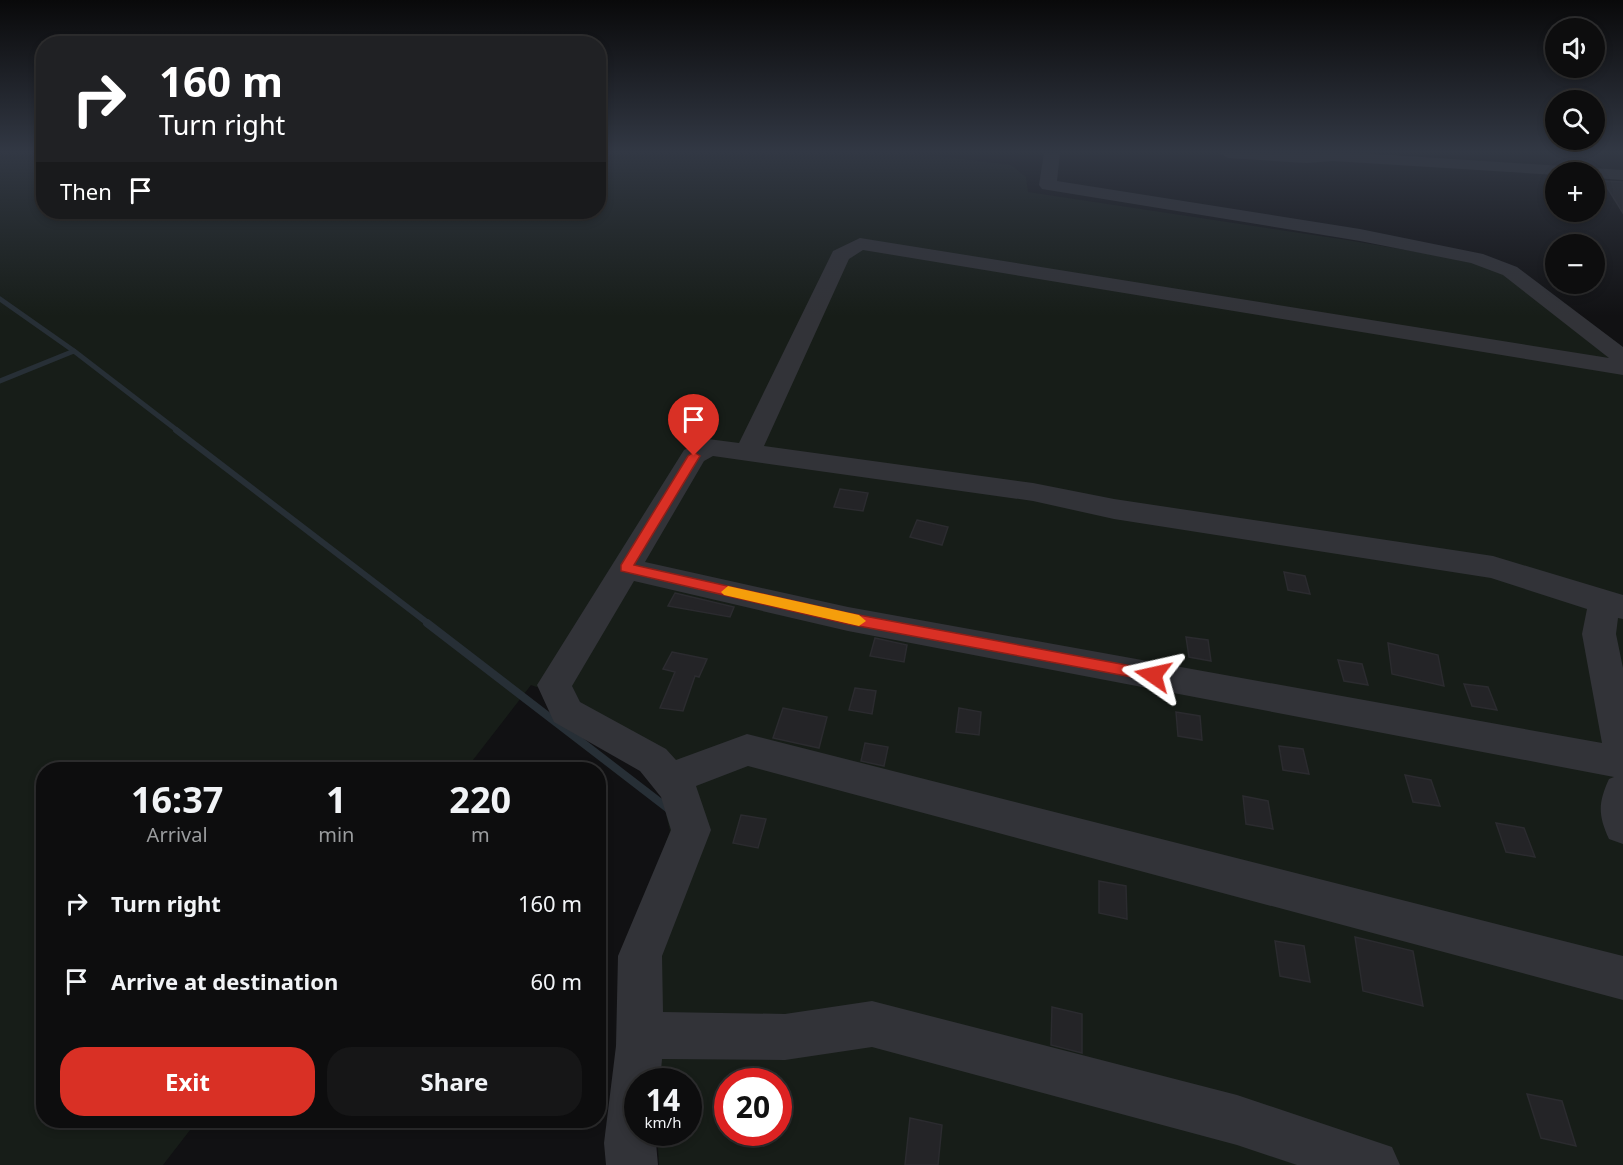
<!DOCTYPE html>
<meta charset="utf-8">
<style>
:root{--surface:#0d0d0e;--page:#161617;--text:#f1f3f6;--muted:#9a9c9e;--line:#2d2d2e;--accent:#d93025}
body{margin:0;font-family:"Noto Sans",sans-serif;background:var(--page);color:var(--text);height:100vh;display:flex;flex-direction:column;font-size:22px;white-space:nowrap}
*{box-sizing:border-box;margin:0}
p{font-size:20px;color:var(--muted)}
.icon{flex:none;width:33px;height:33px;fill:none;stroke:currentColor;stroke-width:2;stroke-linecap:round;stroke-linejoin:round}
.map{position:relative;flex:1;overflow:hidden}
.drawer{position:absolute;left:36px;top:762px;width:570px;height:366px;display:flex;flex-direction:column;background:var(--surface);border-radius:24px;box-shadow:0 3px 9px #0003,0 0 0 2px var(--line)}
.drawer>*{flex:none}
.banner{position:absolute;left:36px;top:36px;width:570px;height:183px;border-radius:24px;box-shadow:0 3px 9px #0003,0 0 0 2px var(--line);background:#202124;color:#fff;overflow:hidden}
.controls{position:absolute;left:1545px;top:18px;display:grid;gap:12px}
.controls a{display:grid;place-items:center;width:60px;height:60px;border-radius:50%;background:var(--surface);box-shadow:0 3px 9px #0003,0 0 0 2px var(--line);font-size:30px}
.speed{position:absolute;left:624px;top:1068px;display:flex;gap:12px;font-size:30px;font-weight:700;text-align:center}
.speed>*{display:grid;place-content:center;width:78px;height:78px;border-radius:50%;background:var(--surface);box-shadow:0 3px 9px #0003,0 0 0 2px var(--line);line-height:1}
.speed small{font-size:15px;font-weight:400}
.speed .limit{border:9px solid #d22;background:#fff;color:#111}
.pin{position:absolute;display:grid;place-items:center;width:51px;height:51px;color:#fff;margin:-62px -26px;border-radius:50% 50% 50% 0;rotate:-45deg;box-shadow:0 0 6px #0007}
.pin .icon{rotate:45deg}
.me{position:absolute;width:66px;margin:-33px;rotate:281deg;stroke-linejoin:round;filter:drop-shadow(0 0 4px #0008)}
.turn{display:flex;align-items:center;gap:21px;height:126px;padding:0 24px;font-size:27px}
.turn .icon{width:78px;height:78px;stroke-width:2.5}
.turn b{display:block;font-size:42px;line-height:51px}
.then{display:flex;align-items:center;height:57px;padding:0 24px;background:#0003;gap:12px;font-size:22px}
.eta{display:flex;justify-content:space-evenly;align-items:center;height:102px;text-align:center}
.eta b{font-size:36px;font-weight:700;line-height:42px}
.cta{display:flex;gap:12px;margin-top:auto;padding:12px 24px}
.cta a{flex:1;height:69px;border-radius:24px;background:var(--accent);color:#fff;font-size:24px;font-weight:700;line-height:69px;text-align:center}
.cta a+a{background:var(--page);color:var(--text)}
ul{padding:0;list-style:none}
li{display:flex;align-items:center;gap:18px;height:78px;padding:0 24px}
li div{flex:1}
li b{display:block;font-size:22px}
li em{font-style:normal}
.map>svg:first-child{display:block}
.green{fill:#171d18;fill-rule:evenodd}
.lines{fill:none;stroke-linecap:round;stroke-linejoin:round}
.stream-far2{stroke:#272f36;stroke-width:5}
.stream-far1{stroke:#272f36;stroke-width:6}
.stream{stroke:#272f36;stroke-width:8}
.building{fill:#242427;stroke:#2b2b2f;stroke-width:1.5}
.minor{fill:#323338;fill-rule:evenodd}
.route{fill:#d93025;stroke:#8d1f18;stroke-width:1.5}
.slow{fill:#f59e0b}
</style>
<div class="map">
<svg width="1623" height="1165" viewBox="0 0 1623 1165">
<rect width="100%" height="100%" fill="#111113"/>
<path class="green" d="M 0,153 L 43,153 L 44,212 L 598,212 L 599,153 L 914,153 L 1011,165 L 1026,177 L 1028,192 L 1347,240 L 1471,261 L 1548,292 L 1623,347 L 1623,1165 L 659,1165 L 657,1133 L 688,1132 L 688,1082 L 654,1081 L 622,965 L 670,831 L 652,753 L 565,697 L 531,685 L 466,769 L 44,770 L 44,1120 L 197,1121 L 163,1165 L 0,1165 ZM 728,1082 L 778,1082 L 778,1132 L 728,1132 Z"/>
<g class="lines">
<g class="stream-far2">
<path d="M 0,299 L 74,351"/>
<path d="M 0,381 L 74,351 L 178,431"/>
</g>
<path class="stream-far1" d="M 176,430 L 429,624"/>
<path class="stream" d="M 427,623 L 670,810"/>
</g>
<g class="building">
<path d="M 1603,181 L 1623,182 L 1623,213 Z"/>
<path d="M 840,489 L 868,493 L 863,511 L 834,507 Z"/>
<path d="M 917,520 L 948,527 L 942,545 L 910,537 Z"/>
<path d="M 1284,572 L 1305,576 L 1310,594 L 1288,590 Z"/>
<path d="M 675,593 L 734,607 L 730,617 L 668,606 Z"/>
<path d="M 1186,637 L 1208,640 L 1211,661 L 1189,657 Z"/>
<path d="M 875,638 L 907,645 L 904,662 L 870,656 Z"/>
<path d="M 1388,643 L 1438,655 L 1444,686 L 1392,674 Z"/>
<path d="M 672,652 L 707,659 L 699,677 L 695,676 L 683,711 L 660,708 L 675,672 L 663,669 Z"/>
<path d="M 1338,660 L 1362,664 L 1368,685 L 1344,681 Z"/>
<path d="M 1464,684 L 1488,687 L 1497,710 L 1472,706 Z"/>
<path d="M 855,688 L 876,691 L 872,714 L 849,710 Z"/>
<path d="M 783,708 L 827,717 L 819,748 L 773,738 Z"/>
<path d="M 959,708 L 981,712 L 979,735 L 956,732 Z"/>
<path d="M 1176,712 L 1200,716 L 1202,740 L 1178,736 Z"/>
<path d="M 865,743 L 888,747 L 884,766 L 861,761 Z"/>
<path d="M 1279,746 L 1303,749 L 1309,774 L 1283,770 Z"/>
<path d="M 1405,775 L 1431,780 L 1440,806 L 1413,802 Z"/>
<path d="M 1243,796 L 1268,801 L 1273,829 L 1246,824 Z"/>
<path d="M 741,815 L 766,819 L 758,848 L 733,843 Z"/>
<path d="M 1496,823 L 1524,828 L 1535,857 L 1506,852 Z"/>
<path d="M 1099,881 L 1126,886 L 1127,919 L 1099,913 Z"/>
<path d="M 1355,937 L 1413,951 L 1423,1006 L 1363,991 Z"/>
<path d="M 1275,941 L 1304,946 L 1310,982 L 1280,976 Z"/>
<path d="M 1052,1007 L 1082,1014 L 1082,1053 L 1051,1045 Z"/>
<path d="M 1527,1094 L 1562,1101 L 1576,1146 L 1541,1138 Z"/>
<path d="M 910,1118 L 942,1125 L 938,1165 L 905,1165 Z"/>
</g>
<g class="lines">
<g class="minor">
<path d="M 1044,153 L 1060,153 L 1057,181 L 1360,229 L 1483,254 L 1517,267 L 1623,347 L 1623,375 L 863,250 L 849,259 L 764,446 L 1033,483 L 1114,499 L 1493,556 L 1623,595 L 1623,619 L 1618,618 L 1616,634 L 1623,668 L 1623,844 L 1609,839 C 1598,815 1598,803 1609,779 L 1614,777 L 848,631 L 634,581 L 572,686 L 580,702 L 666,749 L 676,760 L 747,734 L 1623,956 L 1623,1000 L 748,766 L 696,786 L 711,830 L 662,956 L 663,1012 L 785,1014 L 872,1001 L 1237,1095 L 1392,1147 L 1400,1165 L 1297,1165 L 1237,1145 L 872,1047 L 785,1060 L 662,1059 L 660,1082 L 638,1082 L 638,1132 L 655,1132 L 658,1165 L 606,1165 L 604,1143 L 616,1046 L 618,956 L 671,830 L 661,797 L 640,771 L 554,722 L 537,685 L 684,450 L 708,439 L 739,443 L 833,251 L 860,238 L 1609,358 L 1503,275 L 1471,263 L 1360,241 L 1042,189 L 1039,185 ZM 713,456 L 1033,501 L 1114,519 L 1491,578 L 1587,609 L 1582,634 L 1602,743 L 848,607 L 645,562 L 704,461 Z"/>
<path d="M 1220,153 L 1360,153 L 1623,170 L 1623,180 L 1594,178 L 1594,172 L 1556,172 L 1556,175 L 1333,161 L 1306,163 L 1228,158 Z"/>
</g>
</g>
<linearGradient id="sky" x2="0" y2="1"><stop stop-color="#09090a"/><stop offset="0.48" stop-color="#323844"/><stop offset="1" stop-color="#323844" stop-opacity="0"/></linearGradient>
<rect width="1623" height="316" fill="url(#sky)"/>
<path class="route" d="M 694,452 L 700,456 L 634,565 L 848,613 L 1153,670 L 1161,675 L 1153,681 L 848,624 L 621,571 L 621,565 L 688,456 Z"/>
<path class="slow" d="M 728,586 L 859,615 L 866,621 L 859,626 L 724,595 L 721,592 Z"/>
</svg>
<div class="controls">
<a><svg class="icon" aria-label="sound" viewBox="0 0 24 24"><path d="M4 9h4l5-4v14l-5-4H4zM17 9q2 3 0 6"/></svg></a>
<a><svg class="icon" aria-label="search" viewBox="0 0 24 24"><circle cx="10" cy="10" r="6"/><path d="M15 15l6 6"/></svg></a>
<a>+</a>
<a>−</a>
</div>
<div class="speed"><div>14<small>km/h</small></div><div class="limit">20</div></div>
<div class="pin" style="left:694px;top:456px;background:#d93025"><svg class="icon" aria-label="arrive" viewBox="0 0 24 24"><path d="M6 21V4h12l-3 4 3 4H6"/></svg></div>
<svg class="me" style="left:1153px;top:675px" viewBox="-20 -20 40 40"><path d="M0-17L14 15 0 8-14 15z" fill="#d93025" stroke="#fff" stroke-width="4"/></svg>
<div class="banner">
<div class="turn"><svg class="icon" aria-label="right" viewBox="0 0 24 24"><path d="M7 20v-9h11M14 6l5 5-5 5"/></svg><div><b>160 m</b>Turn right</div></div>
<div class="then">Then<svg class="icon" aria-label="arrive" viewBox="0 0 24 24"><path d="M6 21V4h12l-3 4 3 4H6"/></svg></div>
</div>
<section class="drawer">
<div class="eta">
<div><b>16:37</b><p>Arrival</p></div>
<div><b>1</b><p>min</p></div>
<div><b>220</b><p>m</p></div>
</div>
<ul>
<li><svg class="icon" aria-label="right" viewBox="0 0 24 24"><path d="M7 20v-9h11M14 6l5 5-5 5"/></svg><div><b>Turn right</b></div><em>160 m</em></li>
<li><svg class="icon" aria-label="arrive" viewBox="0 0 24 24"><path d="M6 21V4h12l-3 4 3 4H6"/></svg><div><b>Arrive at destination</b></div><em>60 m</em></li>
</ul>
<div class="cta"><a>Exit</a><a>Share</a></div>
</section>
</div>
